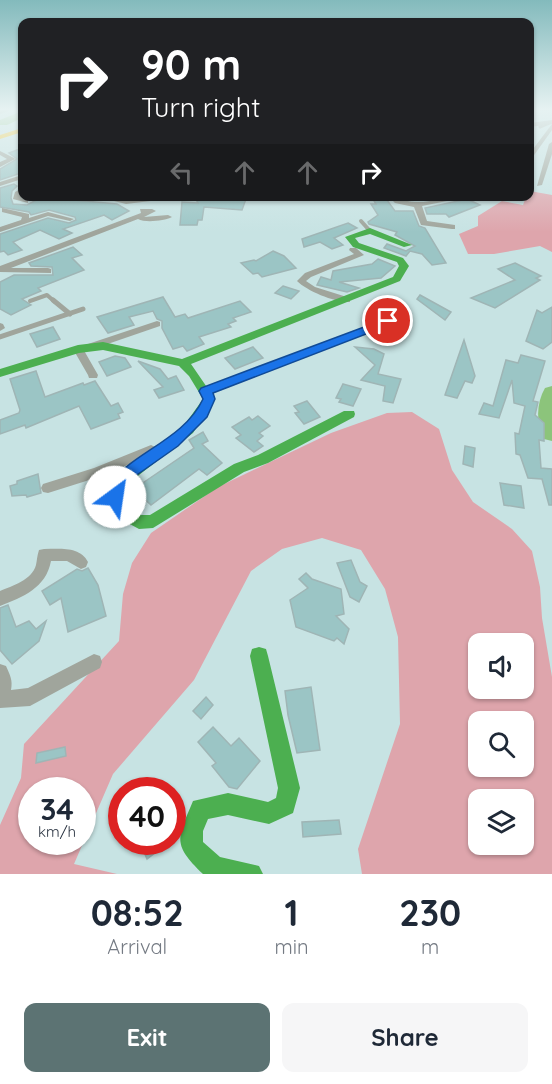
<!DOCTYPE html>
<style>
:root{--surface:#fff;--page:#f6f6f7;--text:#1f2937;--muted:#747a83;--accent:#5c7373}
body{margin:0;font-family:Quicksand,sans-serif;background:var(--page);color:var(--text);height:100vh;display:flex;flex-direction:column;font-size:22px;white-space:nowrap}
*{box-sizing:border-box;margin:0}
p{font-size:20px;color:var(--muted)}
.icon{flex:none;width:33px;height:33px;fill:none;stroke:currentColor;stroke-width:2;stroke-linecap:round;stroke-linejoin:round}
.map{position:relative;height:874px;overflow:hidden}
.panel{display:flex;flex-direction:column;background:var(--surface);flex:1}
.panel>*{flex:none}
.top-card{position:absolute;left:18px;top:18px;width:516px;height:183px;border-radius:12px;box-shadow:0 2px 4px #0004;background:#202124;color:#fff;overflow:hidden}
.fabs{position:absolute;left:468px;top:633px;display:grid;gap:12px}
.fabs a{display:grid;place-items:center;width:66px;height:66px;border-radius:12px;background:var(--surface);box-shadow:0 2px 4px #0004;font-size:30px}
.speed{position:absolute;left:18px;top:777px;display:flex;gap:12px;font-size:30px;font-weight:700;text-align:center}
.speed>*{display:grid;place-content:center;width:78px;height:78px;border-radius:50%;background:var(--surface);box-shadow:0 2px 4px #0004;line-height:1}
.speed small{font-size:15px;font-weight:400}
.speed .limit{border:9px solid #d22;background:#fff;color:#111}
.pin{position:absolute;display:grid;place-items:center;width:51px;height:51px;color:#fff;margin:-26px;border:3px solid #fff;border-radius:50%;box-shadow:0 2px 6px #0007}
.me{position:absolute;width:66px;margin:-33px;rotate:31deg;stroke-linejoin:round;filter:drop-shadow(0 0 4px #0008)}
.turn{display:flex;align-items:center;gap:21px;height:126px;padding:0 24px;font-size:27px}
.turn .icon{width:78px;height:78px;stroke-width:2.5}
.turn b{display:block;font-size:42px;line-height:51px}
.lanes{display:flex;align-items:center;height:57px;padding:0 24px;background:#0003;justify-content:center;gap:30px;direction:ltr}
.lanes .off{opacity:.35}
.eta{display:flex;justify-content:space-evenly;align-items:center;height:102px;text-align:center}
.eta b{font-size:36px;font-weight:700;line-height:42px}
.cta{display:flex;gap:12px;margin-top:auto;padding:12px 24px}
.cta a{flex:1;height:69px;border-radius:12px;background:var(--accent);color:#fff;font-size:24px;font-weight:700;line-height:69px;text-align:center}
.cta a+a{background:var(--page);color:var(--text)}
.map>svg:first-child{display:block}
.forest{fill:#dea5ac;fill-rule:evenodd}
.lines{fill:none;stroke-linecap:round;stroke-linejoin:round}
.river{fill:#8cc47b;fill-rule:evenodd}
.building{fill:#9bc5c5;stroke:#9fb5b5;stroke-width:1.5}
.lane-far2{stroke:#a0a59c;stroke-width:3}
.lane-far1{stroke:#a0a59c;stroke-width:4}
.lane{stroke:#a0a59c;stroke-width:5}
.street{fill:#a0a59c;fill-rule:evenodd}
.fast{fill:#4caf50;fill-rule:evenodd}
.slow{fill:#ffc107;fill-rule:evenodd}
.route{fill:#1a73e8;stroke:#114b97;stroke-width:1.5}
</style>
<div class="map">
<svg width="552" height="874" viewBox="0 0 552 874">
<rect width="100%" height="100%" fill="#c7e3e3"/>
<g class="forest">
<path d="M 530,191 L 552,195 L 552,252 L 540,246 L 494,254 L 468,254 L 459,234 L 478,226 L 478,216 L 502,201 L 523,205 L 526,197 L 530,196 Z"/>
<path d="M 412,412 L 439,429 L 452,470 L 473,502 L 512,529 L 532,551 L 540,587 L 542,618 L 552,677 L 552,874 L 362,874 L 358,849 L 400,724 L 398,637 L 385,589 L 361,550 L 322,538 L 282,549 L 251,571 L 194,680 L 113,774 L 74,864 L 117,874 L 0,874 L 0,825 L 21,778 L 24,744 L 119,641 L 123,594 L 132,563 L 151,533 L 218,487 L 331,433 L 387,413 ZM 478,644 L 524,644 L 524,688 L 478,688 ZM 478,722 L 524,722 L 524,766 L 478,766 ZM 32,790 L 82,790 L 82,842 L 32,842 ZM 478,800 L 524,800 L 524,844 L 478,844 Z"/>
</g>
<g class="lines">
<g class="river">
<path d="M 22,111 L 22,118 L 7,125 L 0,125 L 0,120 Z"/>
<path d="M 552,386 L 552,441 L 544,439 C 536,424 536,403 545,388 Z"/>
</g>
</g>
<g class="building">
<path d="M 22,148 L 21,173 L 0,180 L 0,169 L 17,159 L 9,153 Z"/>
<path d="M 14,184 L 17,186 L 12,191 L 11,198 L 13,204 L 27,205 L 44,196 L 66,196 L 63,199 L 117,204 L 129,211 L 112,220 L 104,215 L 63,229 L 72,233 L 59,239 L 40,230 L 13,242 L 22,250 L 8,255 L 4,251 L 0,252 L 0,234 L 48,218 L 69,223 L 76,220 L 75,217 L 49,210 L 31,215 L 29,212 L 0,207 L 0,188 Z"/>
<path d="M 194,196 L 224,197 L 247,196 L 242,210 L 204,207 L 202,220 L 198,220 L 197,225 L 180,225 L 182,202 L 198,203 Z"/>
<path d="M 371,196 L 384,196 L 395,211 L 413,211 L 419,226 L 425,228 L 446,263 L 432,265 L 422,254 L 410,251 L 406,256 L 384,248 L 387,244 L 406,251 L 415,246 L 395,235 L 397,232 L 369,224 L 368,222 L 378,215 L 371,204 L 376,204 Z"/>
<path d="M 467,199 L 480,205 L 449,217 L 446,214 L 427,214 L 425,208 Z"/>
<path d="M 348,223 L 357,228 L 334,238 L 343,245 L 332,249 L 320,242 L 304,247 L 302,239 Z"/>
<path d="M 73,247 L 82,255 L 72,258 L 84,270 L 38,288 L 41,291 L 22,299 L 31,305 L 11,315 L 0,309 L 0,282 L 14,275 L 53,275 L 52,267 L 31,266 L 29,263 Z"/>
<path d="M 273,251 L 284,256 L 296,268 L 262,277 L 258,273 L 253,274 L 241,263 L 254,260 L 256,261 Z"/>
<path d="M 378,259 L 395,266 L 381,278 L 339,282 L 359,288 L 347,292 L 317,285 L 321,277 L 331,280 L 333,271 L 372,264 Z"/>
<path d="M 515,263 L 541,276 L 536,278 L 540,280 L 495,308 L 471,298 L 515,280 L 498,269 Z"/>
<path d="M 283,286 L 299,291 L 291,299 L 275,293 Z"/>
<path d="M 420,295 L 451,312 L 445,320 L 417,299 Z"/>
<path d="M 163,297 L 175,317 L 185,314 L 188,318 L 240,301 L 251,312 L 233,318 L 236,321 L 228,324 L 231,327 L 199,337 L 204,344 L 187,351 L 183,346 L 173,349 L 162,328 L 162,321 L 157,319 L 153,311 L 129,317 L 134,325 L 108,333 L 97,317 Z"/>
<path d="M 552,307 L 552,342 L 543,349 L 526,341 L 537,310 L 542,313 Z"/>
<path d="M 53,327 L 60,339 L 37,347 L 30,334 Z"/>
<path d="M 464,340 L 475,376 L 472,383 L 465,381 L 457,398 L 445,395 Z"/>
<path d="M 253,347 L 263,358 L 235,369 L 225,358 Z"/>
<path d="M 355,347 L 374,349 L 384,354 L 378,374 L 401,379 L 393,403 L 383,401 L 385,386 L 361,380 L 375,365 Z"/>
<path d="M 521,355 L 545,361 L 533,401 L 538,402 L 535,415 L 544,423 L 544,441 L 539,440 L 541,468 L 552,469 L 552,505 L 549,505 L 542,479 L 528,478 L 520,455 L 516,454 L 515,433 L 519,434 L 525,406 L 514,403 L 512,380 L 499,418 L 479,414 L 484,403 L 493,406 L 506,360 L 518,363 Z"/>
<path d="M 115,356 L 125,358 L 131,367 L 107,376 L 99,362 Z"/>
<path d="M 138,361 L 160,369 L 168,379 L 176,376 L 184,390 L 159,398 L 154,390 L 163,387 Z"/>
<path d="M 36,371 L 45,397 L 83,383 L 84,385 L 95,381 L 111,406 L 118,403 L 123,412 L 118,414 L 120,418 L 91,429 L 79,406 L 26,428 L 25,425 L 0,434 L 0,420 L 19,413 L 20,410 L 10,379 Z"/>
<path d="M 343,384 L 361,389 L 353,406 L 339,402 L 341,399 L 336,398 Z"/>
<path d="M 307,401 L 320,417 L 304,424 L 295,413 L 299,412 L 294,406 Z"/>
<path d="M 258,416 L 270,426 L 259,433 L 263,436 L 257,441 L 263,446 L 254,452 L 236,438 L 241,435 L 232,427 L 249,417 L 252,420 Z"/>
<path d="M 203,432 L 208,441 L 202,444 L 222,463 L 207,475 L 199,469 L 151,505 L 134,489 L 194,448 L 189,440 Z"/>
<path d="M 465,446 L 475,448 L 473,467 L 463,464 Z"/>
<path d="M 38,474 L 41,493 L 27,497 L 26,495 L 12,496 L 10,486 L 17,484 L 17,481 Z"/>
<path d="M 500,483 L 521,486 L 524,508 L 504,505 Z"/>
<path d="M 351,560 L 360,582 L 367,586 L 359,602 L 350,597 L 337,563 Z"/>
<path d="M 88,568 L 98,585 L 106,616 L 68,632 L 61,598 L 50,605 L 42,591 L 77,569 L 82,571 Z"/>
<path d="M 306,573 L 312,579 L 341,589 L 344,614 L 336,616 L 349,629 L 344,644 L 337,638 L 334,641 L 296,627 L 290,600 L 308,588 L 299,579 Z"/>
<path d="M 8,605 L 16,627 L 29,621 L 36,629 L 46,621 L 39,641 L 12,664 L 0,650 L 0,608 Z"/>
<path d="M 311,687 L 320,750 L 297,753 L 288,715 L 285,691 Z"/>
<path d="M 206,697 L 213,705 L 201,719 L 193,711 Z"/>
<path d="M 213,727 L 231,746 L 239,738 L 260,761 L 237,789 L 229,787 L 212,766 L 216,763 L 198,742 Z"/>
<path d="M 65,747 L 66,756 L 36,763 L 37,753 Z"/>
<path d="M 339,820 L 341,834 L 303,837 L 302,822 Z"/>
<path d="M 140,842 L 169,842 L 147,859 Z"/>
</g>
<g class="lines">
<path class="lane-far2" d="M 540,127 L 552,122"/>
<g class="lane-far1">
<path d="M 361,221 L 370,231"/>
<path d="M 30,301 L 47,295 L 55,302"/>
</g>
<g class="lane">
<path d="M 53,300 L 70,314"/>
<path d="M 0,337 L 83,309"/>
</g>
<g class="street">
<path d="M 0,110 L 11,110 L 0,114 Z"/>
<path d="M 552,120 L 552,124 L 530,127 L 530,123 Z"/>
<path d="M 552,124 L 552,130 L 532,158 L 530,159 L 530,153 Z"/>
<path d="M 552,142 L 552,154 L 542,185 L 537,186 L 549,144 Z"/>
<path d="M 0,151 L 14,158 L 15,159 L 0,167 L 0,162 L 7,159 L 0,155 Z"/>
<path d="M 22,175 L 22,179 L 0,186 L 0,182 Z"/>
<path d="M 22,188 L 21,198 L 28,199 L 28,203 L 13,199 L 15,192 Z"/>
<path d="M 94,196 C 105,196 117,200 128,200 C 149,199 171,196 192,196 L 126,204 Z"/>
<path d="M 276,196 L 299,196 L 296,198 Z"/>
<path d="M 388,196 C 398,196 405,202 415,202 C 432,203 450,195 467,197 L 422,206 L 427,221 L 455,225 L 455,229 L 452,229 L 421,225 L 414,207 L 395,203 Z"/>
<path d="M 2,208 L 29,214 L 29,218 L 48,212 L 74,219 L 70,221 L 48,216 L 0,232 L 0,227 L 21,220 L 22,217 L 2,212 Z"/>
<path d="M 140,209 L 152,209 L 156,211 L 144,217 L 168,215 L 172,217 C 164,221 145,223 138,219 L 11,268 L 48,268 L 51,269 L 51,273 L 0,272 L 0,266 L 141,213 Z"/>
<path d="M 350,248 L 356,248 L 364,255 L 311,277 L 306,281 L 315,287 L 350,298 L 350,302 C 336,303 307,291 297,281 L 305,273 L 354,254 L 349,250 Z"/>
<path d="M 388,318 L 391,319 L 391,323 L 210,394 L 202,394 L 200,391 L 202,388 Z"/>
<path d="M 157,321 L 160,322 L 160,326 L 96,348 L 88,348 L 87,346 L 88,344 Z"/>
<path d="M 0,323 L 3,324 L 5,328 L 0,331 Z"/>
<path d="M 78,346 L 82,347 L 98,375 L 97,378 L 89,378 L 88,375 L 73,349 Z"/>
<path d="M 151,445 L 155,447 L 157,450 L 155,453 L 102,476 L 48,493 L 43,492 L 41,488 L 43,484 L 94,468 Z"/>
<path d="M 44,549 C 59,549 80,546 88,562 L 86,567 L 81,569 L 67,561 L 51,561 C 46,588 23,597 0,606 L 0,591 C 12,586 32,580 36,565 C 37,560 37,556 39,550 Z"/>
<path d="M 94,654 L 100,656 L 102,662 L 100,668 L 30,706 L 0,708 L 0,664 L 6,666 C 10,675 13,680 11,690 L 28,688 Z"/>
</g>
<g class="fast">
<path d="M 370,228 L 412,245 L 404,247 L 370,234 L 355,238 L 359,243 L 403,258 L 409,266 L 400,281 L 191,364 L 215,399 L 193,433 L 130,482 L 125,489 L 123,499 L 141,515 L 150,515 L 234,464 L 258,455 L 344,411 L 354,411 L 355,414 L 354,417 L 268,463 L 244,472 L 153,528 L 139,529 L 126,522 L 112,508 L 108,495 L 113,482 L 120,473 L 183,427 L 203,399 L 189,376 L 179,366 L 103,350 L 79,353 L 0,377 L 0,369 L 78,345 L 103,342 L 182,359 L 393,277 L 399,266 L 397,262 L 353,247 L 345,237 Z"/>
<path d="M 259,647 L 266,649 L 268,656 L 300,788 L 293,813 L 269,824 L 228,815 L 208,819 L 203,831 L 203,842 L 220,857 L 259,866 L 263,874 L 203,874 C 172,844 177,839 193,801 L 228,793 L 268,802 L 276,798 L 278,788 L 250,656 L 252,649 Z"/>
</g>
<path class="slow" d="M 22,128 L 22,132 L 0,139 L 0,135 Z"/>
</g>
<linearGradient id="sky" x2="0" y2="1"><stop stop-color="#83babc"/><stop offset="0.47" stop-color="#e6f2f2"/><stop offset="1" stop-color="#e6f2f2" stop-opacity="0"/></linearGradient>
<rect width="552" height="232" fill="url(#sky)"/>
<path class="route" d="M 388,318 L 392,319 L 392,324 L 213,393 L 215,399 L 207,417 L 178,446 L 134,477 L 123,490 L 120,502 L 115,504 L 110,502 L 108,488 C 126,454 183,442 203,399 L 199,391 L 201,388 Z"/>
</svg>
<div class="fabs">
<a><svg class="icon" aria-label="sound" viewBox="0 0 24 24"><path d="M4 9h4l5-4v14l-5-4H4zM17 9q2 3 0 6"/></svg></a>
<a><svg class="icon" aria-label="search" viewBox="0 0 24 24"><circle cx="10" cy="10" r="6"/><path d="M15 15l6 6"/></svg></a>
<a><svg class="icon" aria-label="layers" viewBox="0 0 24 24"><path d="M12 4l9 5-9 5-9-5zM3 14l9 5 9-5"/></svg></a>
</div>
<div class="speed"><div>34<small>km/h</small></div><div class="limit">40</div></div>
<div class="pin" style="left:388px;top:321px;background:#d93025"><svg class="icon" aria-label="arrive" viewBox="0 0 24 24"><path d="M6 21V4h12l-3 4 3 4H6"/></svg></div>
<svg class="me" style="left:115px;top:497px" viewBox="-20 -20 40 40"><circle r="19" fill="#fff"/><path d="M0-13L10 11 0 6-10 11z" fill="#1a73e8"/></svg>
<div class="top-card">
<div class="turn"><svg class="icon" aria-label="right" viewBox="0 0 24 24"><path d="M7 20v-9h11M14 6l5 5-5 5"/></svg><div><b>90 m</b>Turn right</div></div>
<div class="lanes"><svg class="icon off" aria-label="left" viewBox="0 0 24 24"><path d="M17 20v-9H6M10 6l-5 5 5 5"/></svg><svg class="icon off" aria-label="ahead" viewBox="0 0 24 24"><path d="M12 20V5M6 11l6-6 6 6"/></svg><svg class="icon off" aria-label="ahead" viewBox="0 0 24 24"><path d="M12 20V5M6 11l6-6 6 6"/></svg><svg class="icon" aria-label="right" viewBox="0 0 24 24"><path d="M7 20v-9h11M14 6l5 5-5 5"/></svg></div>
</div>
</div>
<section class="panel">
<div class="eta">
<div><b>08:52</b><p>Arrival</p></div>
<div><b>1</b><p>min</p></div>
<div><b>230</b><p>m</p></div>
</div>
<div class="cta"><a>Exit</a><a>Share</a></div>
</section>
